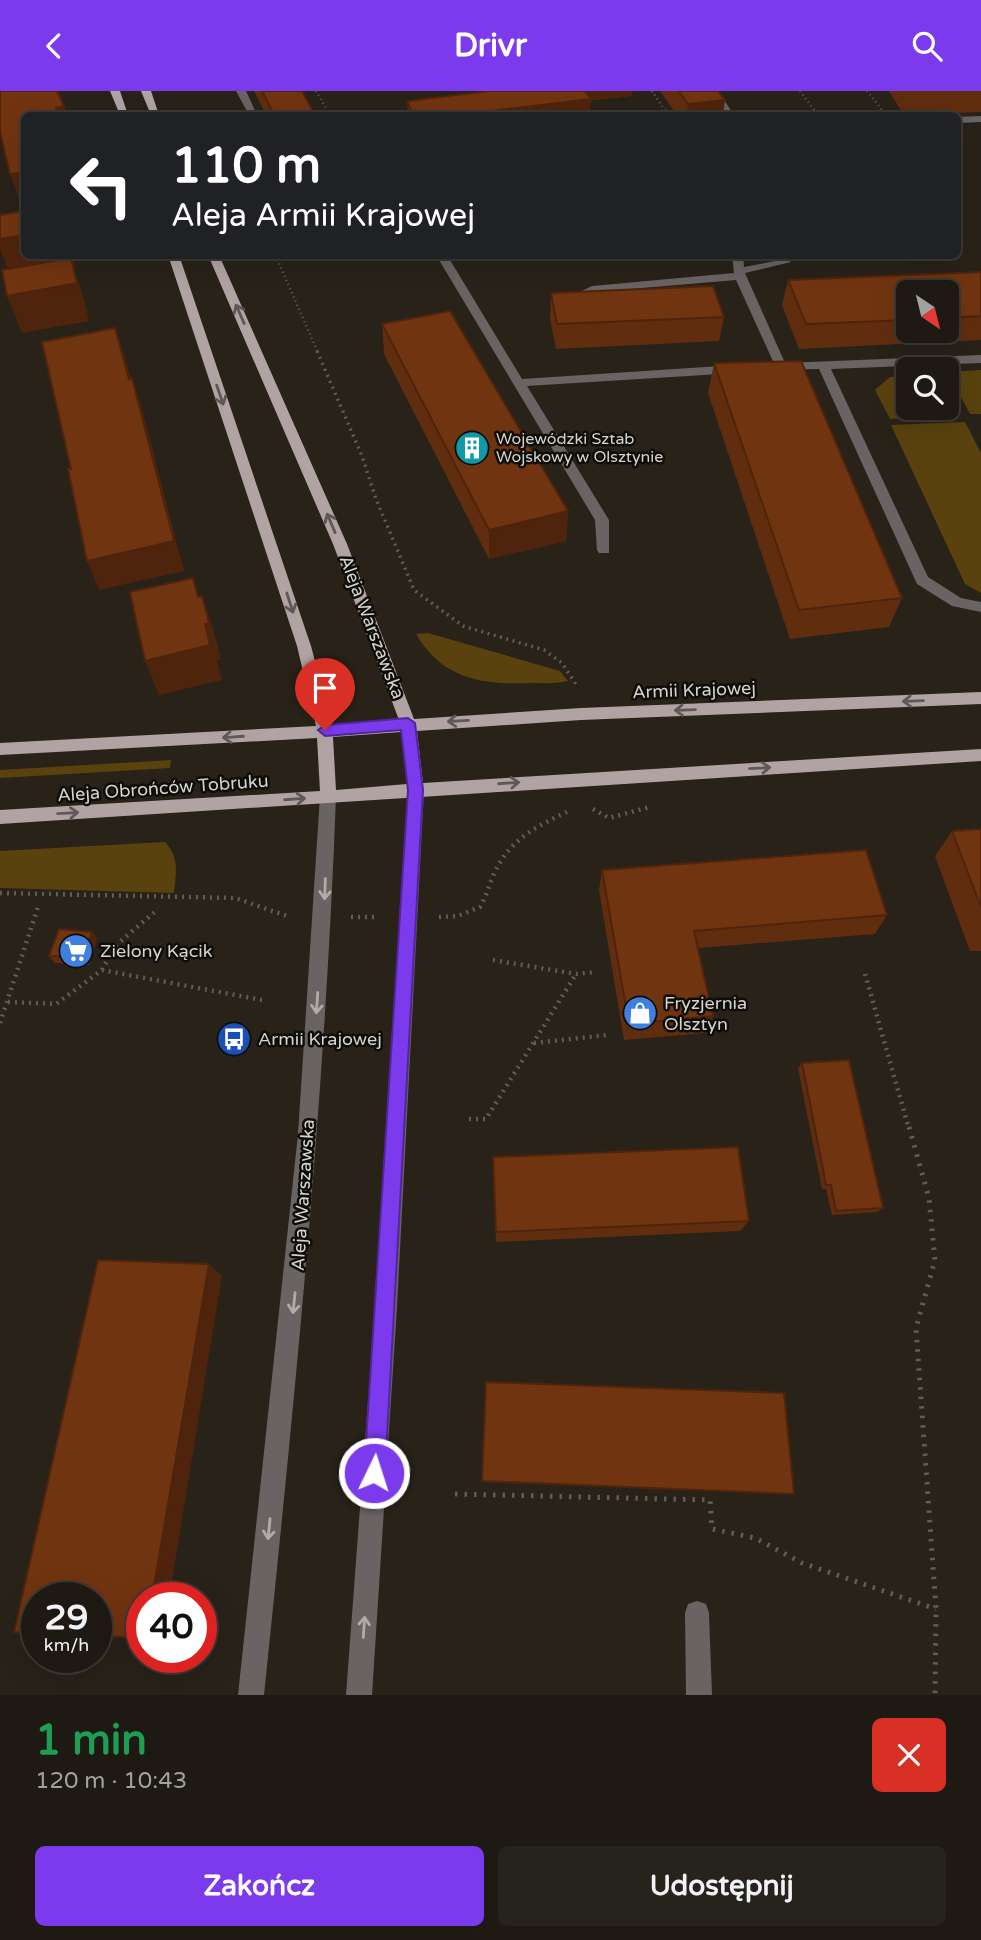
<!DOCTYPE html>
<html lang="pl">
<meta charset="utf-8">
<style>
:root{--surface:#1e1a13;--page:#26231c;--text:#f1f3f6;--muted:#a1a1a0;--line:#3c3833;--accent:#7c3aed}
body{margin:0;font-family:"Varela Round",sans-serif;background:var(--page);color:var(--text);height:100vh;display:flex;flex-direction:column;font-size:26px;white-space:nowrap}
*{box-sizing:border-box;margin:0}
p{font-size:23px;color:var(--muted)}
.icon{flex:none;width:38px;height:38px;fill:none;stroke:currentColor;stroke-width:2;stroke-linecap:round;stroke-linejoin:round}
.map{position:relative;height:1604px;overflow:hidden}
.details{display:flex;flex-direction:column;background:var(--surface);flex:1}
.details>*{flex:none}
.guide{position:absolute;left:21px;top:21px;width:940px;height:147px;border-radius:10px;box-shadow:0 7px 28px #0002,0 0 0 2px var(--line);background:#202124;color:#fff;overflow:hidden}
.needle{width:46px;rotate:145deg}
.tools{position:absolute;left:896px;top:189px;display:grid;gap:14px}
.tools a{display:grid;place-items:center;width:63px;height:63px;border-radius:10px;background:var(--surface);box-shadow:0 7px 28px #0002,0 0 0 2px var(--line);font-size:35px}
.speed{position:absolute;left:21px;top:1491px;display:flex;gap:14px;font-size:35px;font-weight:700;text-align:center}
.speed>*{display:grid;place-content:center;width:91px;height:91px;border-radius:50%;background:var(--surface);box-shadow:0 7px 28px #0002,0 0 0 2px var(--line);line-height:1}
.speed small{font-size:18px;font-weight:400}
.speed .limit{border:10px solid #d22;background:#fff;color:#111}
.pin{position:absolute;display:grid;place-items:center;width:60px;height:60px;color:#fff;margin:-72px -30px;border-radius:50% 50% 50% 0;rotate:-45deg;box-shadow:0 0 7px #0007}
.pin .icon{rotate:45deg}
.me{position:absolute;width:77px;margin:-38px;rotate:4deg;stroke-linejoin:round;filter:drop-shadow(0 0 5px #0008)}
.turn{display:flex;align-items:center;gap:24px;height:147px;padding:0 35px;font-size:32px}
.turn .icon{width:91px;height:91px;stroke-width:2.5}
.turn b{display:block;font-size:49px;line-height:60px}
.round{display:grid;place-items:center;flex:none;width:74px;height:74px;border-radius:10px;background:var(--page)}
.overview{display:flex;align-items:center;justify-content:space-between;height:119px;padding:0 35px}
h1{font-size:42px;font-weight:800;line-height:52px;color:#1e9e55}
.button{display:flex;gap:14px;margin-top:auto;padding:14px 35px}
.button a{flex:1;height:80px;border-radius:10px;background:var(--accent);color:#fff;font-size:28px;font-weight:800;line-height:80px;text-align:center}
.button a+a{background:var(--page);color:var(--text)}
header{display:flex;justify-content:space-between;align-items:center;height:91px;padding:0 35px;background:var(--accent);color:#fff;font-size:32px;font-weight:800}
.map>svg:first-child{display:block}
.green{fill:#59420d}
.lines{fill:none;stroke-linecap:round;stroke-linejoin:round}
.path-far3{stroke:#615c54;stroke-width:2.5;stroke-dasharray:1 3.5;stroke-linecap:butt}
.path-far2{stroke:#615c54;stroke-width:3.5;stroke-dasharray:2 4.5;stroke-linecap:butt}
.path-far1{stroke:#615c54;stroke-width:4.5;stroke-dasharray:2 5;stroke-linecap:butt}
.path{stroke:#615c54;stroke-width:5;stroke-dasharray:2.5 7;stroke-linecap:butt}
.minor{fill:#696363;fill-rule:evenodd}
.major{fill:#b1a3a3;fill-rule:evenodd}
.wall{fill:#612d0f;fill-rule:evenodd}
.shaded-wall{fill:#4f240c}
.building{fill:#713411;stroke:#4f240c;stroke-width:2}
.oneway{stroke:#605856}
.oneway2{stroke:#b0aca8}
.route{fill:#7c3aed;stroke:#51269a;stroke-width:2}
.labels{text-anchor:middle;dominant-baseline:central;stroke-width:5;stroke-linejoin:round;paint-order:stroke}
.far-poi-label{font-size:16px;fill:#d6d3cd;stroke:#0e0c08;text-anchor:start}
.street-label{font-size:18px;fill:#d6d3cd;stroke:#0e0c08}
.poi-label{font-size:18px;fill:#d6d3cd;stroke:#0e0c08;text-anchor:start}
</style>
<header><svg class="icon" aria-label="back" viewBox="0 0 24 24"><path d="M15 5l-7 7 7 7"/></svg>Drivr<svg class="icon" aria-label="search" viewBox="0 0 24 24"><circle cx="10" cy="10" r="6"/><path d="M15 15l6 6"/></svg></header>
<div class="map">
<svg width="981" height="1604" viewBox="0 0 981 1604">
<rect width="100%" height="100%" fill="#282219"/>
<g class="green">
<path d="M 981,279 L 981,323 L 970,323 L 948,281 Z"/>
<path d="M 908,285 L 908,317 L 947,317 L 947,299 L 960,323 L 890,328 L 875,299 L 890,286 Z"/>
<path d="M 965,331 L 981,362 L 981,502 L 965,493 L 891,334 Z"/>
<path d="M 428,542 L 560,580 L 568,590 C 557,593 542,592 530,592 C 481,594 443,588 416,543 Z"/>
<path d="M 171,669 L 170,677 L 0,687 L 0,679 Z"/>
<path d="M 165,751 C 180,767 176,782 174,802 L 0,797 L 0,760 Z"/>
</g>
<g class="lines">
<g class="path-far3">
<path d="M 316,0 L 330,24"/>
<path d="M 652,0 L 668,24"/>
<path d="M 800,0 L 818,24"/>
<path d="M 867,0 L 886,24"/>
<path d="M 269,164 L 278,170 L 318,262"/>
</g>
<path class="path-far2" d="M 317,260 L 362,365 L 376,408 L 414,499 L 463,535 L 544,559 L 562,572 L 577,595"/>
<g class="path-far1">
<path d="M 593,718 L 609,727 L 650,716"/>
<path d="M 0,802 L 235,807 L 290,826"/>
<path d="M 351,826 L 377,826"/>
<path d="M 439,826 L 458,825 L 480,816 C 488,803 490,788 498,775 C 513,747 539,734 567,721"/>
<path d="M 493,869 L 576,883 L 596,881"/>
<path d="M 102,879 L 115,855 L 157,819"/>
<path d="M 865,883 L 909,1038"/>
<path d="M 8,911 L 56,913 L 102,879 L 262,909"/>
<path d="M 0,932 L 38,816"/>
<path d="M 534,952 L 607,944"/>
<path d="M 469,1028 L 486,1028 L 576,883"/>
</g>
<g class="path">
<path d="M 909,1036 L 929,1107 L 935,1169 L 916,1237 L 936,1518 L 935,1604"/>
<path d="M 455,1403 L 710,1409 L 712,1438 L 755,1447 L 802,1472 L 936,1518"/>
</g>
<g class="minor">
<path d="M 236,0 L 246,0 L 257,24 L 249,24 Z"/>
<path d="M 708,0 L 718,0 L 734,24 L 726,24 Z"/>
<path d="M 981,25 L 981,31 L 957,32 L 957,26 Z"/>
<path d="M 436,164 L 447,164 L 522,288 L 736,274 L 742,278 L 736,282 L 527,295 L 609,429 L 609,462 L 599,462 L 597,459 L 595,429 Z"/>
<path d="M 732,164 L 743,164 L 744,176 L 786,168 L 791,171 L 745,182 L 785,272 L 981,264 L 981,272 L 831,278 L 928,486 L 961,507 L 981,511 L 981,521 L 952,515 L 917,493 L 819,278 L 777,279 L 736,189 L 595,201 L 576,211 L 574,217 L 564,215 L 567,207 L 592,195 L 734,182 Z"/>
<path d="M 416,692 L 422,694 L 424,699 L 397,1216 L 372,1604 L 346,1604 L 375,1216 L 408,699 L 410,694 Z"/>
<path d="M 328,698 L 334,700 L 336,705 C 325,1006 295,1305 264,1604 L 238,1604 L 298,1043 L 320,705 L 322,700 Z"/>
<path d="M 697,1510 L 706,1513 L 709,1522 L 712,1604 L 686,1604 L 685,1522 L 688,1513 Z"/>
</g>
<g class="major">
<path d="M 110,0 L 120,0 L 128,24 L 120,24 Z"/>
<path d="M 141,0 L 151,0 L 159,24 L 151,24 Z"/>
<path d="M 168,164 L 179,164 L 311,555 L 332,634 L 399,629 L 333,453 L 208,164 L 219,164 L 347,453 L 414,628 L 581,617 L 981,601 L 981,613 L 581,629 L 417,640 L 423,692 L 981,658 L 981,670 L 0,733 L 0,719 L 320,700 L 317,647 L 0,664 L 0,652 L 316,635 L 297,555 ZM 401,641 L 407,693 L 336,699 L 333,646 Z"/>
</g>
</g>
<g class="wall">
<path d="M 254,0 L 302,0 L 315,24 L 266,24 Z"/>
<path d="M 660,0 L 718,0 L 723,24 L 677,24 Z"/>
<path d="M 889,0 L 981,0 L 981,21 L 904,24 Z"/>
<path d="M 632,5 L 457,24 L 408,24 L 407,10 Z"/>
<path d="M 981,181 L 981,249 L 799,258 L 782,214 L 788,189 ZM 908,201 L 947,201 L 947,240 L 908,240 Z"/>
<path d="M 551,202 L 724,226 L 719,250 L 556,258 L 550,227 Z"/>
<path d="M 382,233 L 568,420 L 566,450 L 489,468 L 384,263 Z"/>
<path d="M 714,272 L 902,507 L 889,536 L 790,548 L 708,302 Z"/>
<path d="M 981,738 L 981,860 L 970,860 L 935,765 L 952,740 Z"/>
<path d="M 602,779 L 887,824 L 875,843 L 698,857 L 713,925 L 706,942 L 624,949 L 599,799 Z"/>
<path d="M 92,841 L 97,848 L 89,874 L 55,872 L 49,865 Z"/>
<path d="M 802,972 L 883,1117 L 877,1121 L 832,1124 L 826,1098 L 822,1098 L 798,977 Z"/>
<path d="M 493,1066 L 749,1130 L 740,1140 L 496,1151 Z"/>
<path d="M 482,1390 L 794,1403 L 483,1391 Z"/>
</g>
<g class="shaded-wall">
<path d="M 575,0 L 633,0 L 632,5 L 591,9 L 590,24 L 458,24 Z"/>
<path d="M 725,9 L 723,24 L 687,24 L 688,13 Z"/>
<path d="M 64,15 L 67,24 L 59,24 L 56,17 Z"/>
<path d="M 20,82 L 24,94 L 24,107 L 19,108 L 10,83 Z"/>
<path d="M 24,144 L 24,164 L 73,164 L 75,175 L 73,175 L 83,205 L 89,230 L 22,242 L 7,205 L 11,186 L 0,158 L 0,148 Z"/>
<path d="M 115,237 L 125,267 L 139,318 L 129,288 Z"/>
<path d="M 132,287 L 142,318 L 184,480 L 99,499 L 87,470 Z"/>
<path d="M 568,420 L 566,450 L 489,468 L 489,439 Z"/>
<path d="M 193,487 L 205,523 L 202,505 L 214,541 L 221,568 L 217,569 L 222,589 L 159,604 L 145,570 Z"/>
<path d="M 92,841 L 97,848 L 89,874 L 84,867 Z"/>
<path d="M 209,1173 L 222,1185 L 169,1507 L 152,1507 Z"/>
</g>
<g class="building">
<path d="M 0,0 L 57,0 L 64,15 L 56,17 L 59,24 L 24,24 L 24,94 L 23,95 L 20,82 L 10,83 L 0,41 Z"/>
<path d="M 262,0 L 302,0 L 315,24 L 274,24 Z"/>
<path d="M 489,0 L 585,0 L 591,8 L 458,24 L 413,24 L 407,10 Z"/>
<path d="M 679,0 L 718,0 L 725,9 L 688,13 Z"/>
<path d="M 24,120 L 24,144 L 0,148 L 0,124 Z"/>
<path d="M 71,167 L 77,192 L 7,205 L 2,179 Z"/>
<path d="M 981,181 L 981,225 L 947,227 L 947,201 L 908,201 L 908,229 L 806,233 L 788,189 Z"/>
<path d="M 713,195 L 724,226 L 557,233 L 551,202 Z"/>
<path d="M 450,220 L 568,420 L 489,439 L 382,233 Z"/>
<path d="M 115,237 L 129,288 L 132,287 L 174,450 L 87,470 L 68,378 L 71,378 L 42,251 Z"/>
<path d="M 801,270 L 902,507 L 799,519 L 714,272 Z"/>
<path d="M 193,487 L 198,506 L 202,505 L 209,532 L 205,533 L 210,554 L 145,570 L 130,501 Z"/>
<path d="M 981,738 L 981,816 L 952,740 Z"/>
<path d="M 866,759 L 887,824 L 694,840 L 713,925 L 629,933 L 602,779 Z"/>
<path d="M 59,838 L 92,841 L 84,867 L 49,865 Z"/>
<path d="M 849,969 L 883,1117 L 836,1120 L 831,1094 L 826,1094 L 802,972 Z"/>
<path d="M 738,1056 L 749,1130 L 496,1141 L 493,1066 Z"/>
<path d="M 98,1169 L 209,1173 L 152,1507 L 142,1507 L 142,1547 L 96,1545 L 96,1507 L 37,1507 L 37,1542 L 14,1541 Z"/>
<path d="M 486,1291 L 784,1302 L 794,1403 L 482,1390 Z"/>
</g>
<defs><path id="oneway-shaft" d="M-6 0H5M1.5-3L5.5 0L1.5 3" fill="none" stroke-width="1.6" stroke-linecap="round" stroke-linejoin="round" transform="scale(1.75)"/></defs>
<g class="oneway">
<use href="#oneway-shaft" transform="translate(240 223) rotate(-114)"/>
<use href="#oneway-shaft" transform="translate(220 304) rotate(71)"/>
<use href="#oneway-shaft" transform="translate(331 432) rotate(-113)"/>
<use href="#oneway-shaft" transform="translate(290 512) rotate(72)"/>
<use href="#oneway-shaft" transform="translate(913 610) rotate(178)"/>
<use href="#oneway-shaft" transform="translate(685 619) rotate(178)"/>
<use href="#oneway-shaft" transform="translate(458 630) rotate(177)"/>
<use href="#oneway-shaft" transform="translate(233 646) rotate(176)"/>
<use href="#oneway-shaft" transform="translate(760 677) rotate(-3)"/>
<use href="#oneway-shaft" transform="translate(509 692) rotate(-4)"/>
<use href="#oneway-shaft" transform="translate(295 708) rotate(-4)"/>
<use href="#oneway-shaft" transform="translate(68 722) rotate(-3)"/>
</g>
<g class="oneway2">
<use href="#oneway-shaft" transform="translate(325 798) rotate(92)"/>
<use href="#oneway-shaft" transform="translate(317 912) rotate(94)"/>
<use href="#oneway-shaft" transform="translate(294 1212) rotate(96)"/>
<use href="#oneway-shaft" transform="translate(269 1438) rotate(96)"/>
<use href="#oneway-shaft" transform="translate(364 1536) rotate(-86)"/>
</g>
<path class="route" d="M 408,627 L 415,632 L 423,699 L 385,1382 L 382,1390 L 374,1393 L 367,1390 L 364,1382 L 408,699 L 401,639 L 325,645 L 318,639 L 325,634 Z"/>
<defs>
<g id="building-disc" transform="scale(1.75)"><circle r="9.5" fill="#0f9aa8" stroke="#0e0c08"/><path d="M-4-6H4V6H1V3H-1V6H-4ZM-2.5-4.3h1.7v1.8h-1.7ZM.8-4.3h1.7v1.8H.8ZM-2.5-1h1.7V.8h-1.7ZM.8-1h1.7V.8H.8Z" fill="#fff"/></g>
<g id="supermarket-disc" transform="scale(1.75)"><circle r="9.5" fill="#3f7fe0" stroke="#0e0c08"/><path d="M-6-5.5h2.5l.6 2H6L4.5 2H-2.5L-4.4-4H-6ZM-1.5 3.2a1.3 1.3 0 1 0 .1 0ZM3 3.2a1.3 1.3 0 1 0 .1 0Z" fill="#fff"/></g>
<g id="shop-disc" transform="scale(1.75)"><circle r="9.5" fill="#3f7fe0" stroke="#0e0c08"/><path d="M-5-2.5h2.3a2.7 3.5 0 0 1 5.4 0H5L5.5 6h-11ZM-1.5-2.5h3a1.5 2.3 0 0 0-3 0Z" fill="#fff"/></g>
<g id="bus-disc" transform="scale(1.75)"><circle r="9.5" fill="#1a4fb4" stroke="#0e0c08"/><path d="M-5-6H5V4H4V6H2V4H-2V6H-4V4H-5ZM-3.5-4V0h7V-4ZM-3.5 1.2v1.5H-2V1.2ZM2 1.2v1.5H3.5V1.2Z" fill="#fff"/></g>
</defs>
<g fill-rule="evenodd">
<use href="#building-disc" x="472" y="357"/>
<use href="#supermarket-disc" x="76" y="860"/>
<use href="#shop-disc" x="640" y="922"/>
<use href="#bus-disc" x="234" y="948"/>
</g>
<g class="labels">
<g class="far-poi-label">
<text x="496" y="348">Wojewódzki Sztab<tspan x="496" dy="18">Wojskowy w Olsztynie</tspan></text>
</g>
<g class="street-label">
<text transform="translate(372 536) rotate(69)">Aleja Warszawska</text>
<text transform="translate(694 599) rotate(-2)">Armii Krajowej</text>
<text transform="translate(163 697) rotate(-4)">Aleja Obrońców Tobruku</text>
<text transform="translate(303 1104) rotate(-86)">Aleja Warszawska</text>
</g>
<g class="poi-label">
<text x="100" y="860">Zielony Kącik</text>
<text x="664" y="912">Fryzjernia<tspan x="664" dy="21">Olsztyn</tspan></text>
<text x="258" y="948">Armii Krajowej</text>
</g>
</g>
</svg>
<div class="tools">
<a><svg class="needle" viewBox="-14 -14 28 28"><path d="M0-13l5 13h-10z" fill="#e53935"/><path d="M0 13l5-13h-10z" fill="#a1a1a0"/></svg></a>
<a><svg class="icon" aria-label="search" viewBox="0 0 24 24"><circle cx="10" cy="10" r="6"/><path d="M15 15l6 6"/></svg></a>
</div>
<div class="speed"><div>29<small>km/h</small></div><div class="limit">40</div></div>
<div class="pin" style="left:325px;top:639px;background:#d93025"><svg class="icon" aria-label="arrive" viewBox="0 0 24 24"><path d="M6 21V4h12l-3 4 3 4H6"/></svg></div>
<svg class="me" style="left:374px;top:1382px" viewBox="-20 -20 40 40"><circle r="17" fill="#7c3aed" stroke="#fff" stroke-width="3"/><path d="M0-11L8 9 0 5-8 9z" fill="#fff"/></svg>
<div class="guide">
<div class="turn"><svg class="icon" aria-label="left" viewBox="0 0 24 24"><path d="M17 20v-9H6M10 6l-5 5 5 5"/></svg><div><b>110 m</b>Aleja Armii Krajowej</div></div>
</div>
</div>
<section class="details">
<div class="overview"><div><h1>1 min</h1><p>120 m · 10:43</p></div><a class="round" style="background:#d93025;color:#fff"><svg class="icon" aria-label="close" viewBox="0 0 24 24"><path d="M6 6l12 12M18 6L6 18"/></svg></a></div>
<div class="button"><a>Zakończ</a><a>Udostępnij</a></div>
</section>
